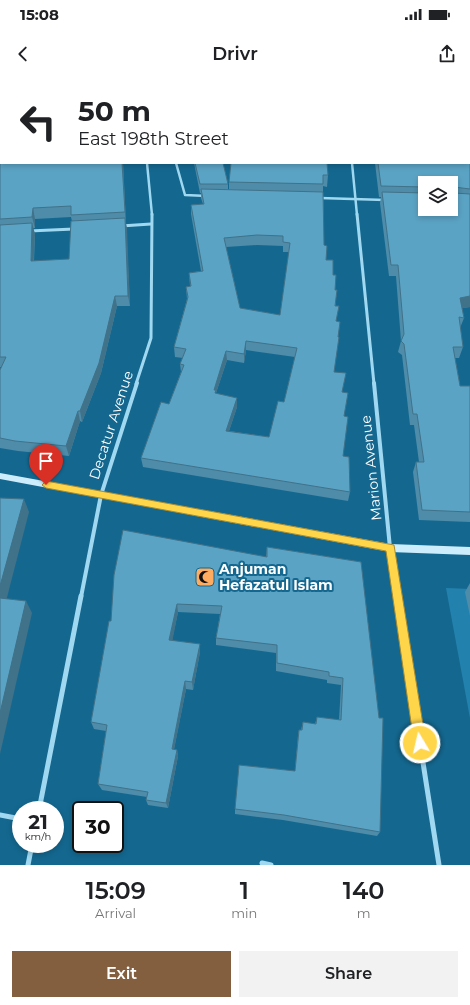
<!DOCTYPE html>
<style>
:root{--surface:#fff;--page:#f2f2f2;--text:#202124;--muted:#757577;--accent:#845f3f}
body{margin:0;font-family:Montserrat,sans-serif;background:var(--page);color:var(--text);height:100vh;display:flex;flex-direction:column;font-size:15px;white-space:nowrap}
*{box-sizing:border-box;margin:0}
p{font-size:13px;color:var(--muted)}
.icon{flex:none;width:22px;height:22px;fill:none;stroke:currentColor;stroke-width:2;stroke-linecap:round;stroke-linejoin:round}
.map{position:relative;height:785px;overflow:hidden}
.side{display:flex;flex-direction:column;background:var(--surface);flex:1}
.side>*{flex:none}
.banner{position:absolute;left:0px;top:0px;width:470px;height:84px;box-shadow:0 2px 6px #0003;background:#fff;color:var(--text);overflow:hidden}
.fabs{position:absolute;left:418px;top:96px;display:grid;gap:8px}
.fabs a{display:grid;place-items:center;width:40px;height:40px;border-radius:0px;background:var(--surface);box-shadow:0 2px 6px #0003;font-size:20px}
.speed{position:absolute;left:12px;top:721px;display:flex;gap:8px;font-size:20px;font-weight:700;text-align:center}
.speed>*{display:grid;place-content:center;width:52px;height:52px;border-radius:50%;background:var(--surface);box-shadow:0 2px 6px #0003;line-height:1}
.speed small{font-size:10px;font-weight:400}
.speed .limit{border:2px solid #111;border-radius:6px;background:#fff;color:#111}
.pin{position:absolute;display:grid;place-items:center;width:34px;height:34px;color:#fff;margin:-41px -17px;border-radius:50% 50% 50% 0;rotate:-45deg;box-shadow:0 0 4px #0007}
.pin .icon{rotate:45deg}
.me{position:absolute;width:44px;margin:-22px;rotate:351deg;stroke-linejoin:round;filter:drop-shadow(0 0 3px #0008)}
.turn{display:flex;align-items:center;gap:14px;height:84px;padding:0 12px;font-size:18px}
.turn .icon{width:52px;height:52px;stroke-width:2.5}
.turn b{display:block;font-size:28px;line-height:34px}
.eta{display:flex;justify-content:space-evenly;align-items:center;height:68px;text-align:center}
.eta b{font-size:24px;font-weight:600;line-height:28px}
.cta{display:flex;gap:8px;margin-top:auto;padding:8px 12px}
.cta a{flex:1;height:46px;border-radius:0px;background:var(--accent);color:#fff;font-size:16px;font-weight:600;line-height:46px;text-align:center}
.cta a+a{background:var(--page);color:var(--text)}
.status{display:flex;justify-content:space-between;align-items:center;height:28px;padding:0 20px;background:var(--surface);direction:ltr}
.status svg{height:11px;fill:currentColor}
header{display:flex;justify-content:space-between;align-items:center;height:52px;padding:0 12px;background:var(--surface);font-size:18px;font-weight:600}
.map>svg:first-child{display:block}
.green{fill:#2382ad}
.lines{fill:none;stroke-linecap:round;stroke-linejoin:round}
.street-far3{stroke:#a0d8f1;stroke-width:2.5}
.street-far2{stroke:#a0d8f1;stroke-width:3}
.street-far1{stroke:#a0d8f1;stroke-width:4}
.street{stroke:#a0d8f1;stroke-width:5}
.secondary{fill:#ceedfc;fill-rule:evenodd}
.wall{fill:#4e8ca9;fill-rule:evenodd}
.shaded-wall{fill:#407289}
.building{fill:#5ba3c4;stroke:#407289;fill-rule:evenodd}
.route{fill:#ffd54a;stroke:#a68a30}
.labels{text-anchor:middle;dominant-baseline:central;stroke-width:4;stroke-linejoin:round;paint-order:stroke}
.street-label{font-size:14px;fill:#fff;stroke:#146890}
.poi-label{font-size:14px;font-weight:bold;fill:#fff;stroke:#146890;text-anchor:start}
</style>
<div class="status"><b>15:08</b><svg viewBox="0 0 49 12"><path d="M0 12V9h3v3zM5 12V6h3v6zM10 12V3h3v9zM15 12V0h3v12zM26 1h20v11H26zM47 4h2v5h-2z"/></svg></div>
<header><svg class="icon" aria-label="back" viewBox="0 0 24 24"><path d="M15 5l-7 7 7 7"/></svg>Drivr<svg class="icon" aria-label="share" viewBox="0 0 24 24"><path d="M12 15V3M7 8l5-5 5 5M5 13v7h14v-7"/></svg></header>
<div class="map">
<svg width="470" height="785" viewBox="0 0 470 785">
<rect width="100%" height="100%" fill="#146890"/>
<path class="green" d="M 446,508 L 470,509 L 470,638 Z"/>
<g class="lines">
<g class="street-far3">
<path d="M 147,83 L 152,135"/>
<path d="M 176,83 L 185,115 L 207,116"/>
<path d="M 352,83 L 357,135"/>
<path d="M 320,118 L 385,120"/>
</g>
<g class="street-far2">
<path d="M 357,134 L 374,304"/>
<path d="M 121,146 L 151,144"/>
<path d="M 29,151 L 74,149"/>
<path d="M 136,304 L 151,258 L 152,134"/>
</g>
<g class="street-far1">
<path d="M 374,303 L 390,468 L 398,517"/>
<path d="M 81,517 L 101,415 L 137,303"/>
</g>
<g class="street">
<path d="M 397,516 L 439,785"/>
<path d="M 39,730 L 81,516"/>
<path d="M 0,735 L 21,739"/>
<path d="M 262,783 L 271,785"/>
<path d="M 28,785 L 32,764"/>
</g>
<path class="secondary" d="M 0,393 L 390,464 L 470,467 L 470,475 L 390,472 L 0,399 Z"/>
</g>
<g class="wall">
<path d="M 0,0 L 30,0 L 1,83 L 123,83 L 130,226 L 117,226 L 101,293 L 82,342 L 80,341 L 69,376 L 18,371 L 0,368 L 0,290 L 1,287 L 0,287 ZM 71,137 L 72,141 L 69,179 L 34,181 L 35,154 L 33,148 L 35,148 L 35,139 Z"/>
<path d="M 365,0 L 470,0 L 470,33 L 469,32 L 469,1 L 365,1 Z"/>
<path d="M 470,70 L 470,227 L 462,228 L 464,238 L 460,248 L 463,267 L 459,278 L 455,278 L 460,306 L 470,306 L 470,442 L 419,440 L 413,392 L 416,382 L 419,382 L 414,345 L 410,345 L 402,275 L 398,272 L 401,261 L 396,196 L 389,196 L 380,123 L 381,117 L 379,117 L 375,83 L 469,83 ZM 425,103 L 451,129 L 425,129 Z"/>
<path d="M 194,83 L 223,83 L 228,104 L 228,110 L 229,110 L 229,102 L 231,83 L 328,95 L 327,107 L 323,106 L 323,112 L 324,165 L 326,180 L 333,195 L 335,210 L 336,241 L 334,292 L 342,312 L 344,336 L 343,376 L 350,412 L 348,421 L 143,387 L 141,378 L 169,324 L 181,292 L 180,284 L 183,278 L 175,277 L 174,267 L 187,219 L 186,207 L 190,206 L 189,193 L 201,191 L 191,134 L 191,125 L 203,124 L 201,118 L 201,113 L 200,113 ZM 257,165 L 283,166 L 283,172 L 289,172 L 280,235 L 240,228 L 226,167 ZM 246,270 L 295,277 L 284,322 L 269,357 L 229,351 L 237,327 L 216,313 L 227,280 L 244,283 Z"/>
<path d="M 267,467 L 361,482 L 380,752 L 377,756 L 283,740 L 235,734 L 235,729 L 295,691 L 298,656 L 299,650 L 301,650 L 303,642 L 315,644 L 317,637 L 339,640 L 341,605 L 327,603 L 327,600 L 276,591 L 276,573 L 216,565 L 216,558 L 220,534 L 178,532 L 172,560 L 200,572 L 193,610 L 186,609 L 174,669 L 177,670 L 178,676 L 168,728 L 148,725 L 146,720 L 147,717 L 102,710 L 98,704 L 106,651 L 94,649 L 91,642 L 111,541 L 266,477 Z"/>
<path d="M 470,503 L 470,536 L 465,512 Z"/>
</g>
<g class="shaded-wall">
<path d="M 122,83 L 123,83 L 126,142 L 125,132 Z"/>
<path d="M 33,128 L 35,139 L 35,148 L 32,137 Z"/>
<path d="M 125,138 L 127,148 L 130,226 L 128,216 Z"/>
<path d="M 32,143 L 35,154 L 33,192 L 31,181 Z"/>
<path d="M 115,216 L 117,226 L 101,293 L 82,342 L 80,331 Z"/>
<path d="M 470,216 L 470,227 L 457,229 L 460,218 Z"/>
<path d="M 246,261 L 246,270 L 244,283 L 244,274 Z"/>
<path d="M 226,271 L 227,280 L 216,313 L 216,320 L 214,310 Z"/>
<path d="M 237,318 L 237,327 L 226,360 L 226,351 Z"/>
<path d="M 78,331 L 80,341 L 69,376 L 66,366 Z"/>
<path d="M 24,419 L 29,432 L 4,529 L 0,523 L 0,506 Z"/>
<path d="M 26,521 L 32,533 L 0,674 L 0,633 Z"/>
<path d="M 177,524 L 178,532 L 171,568 L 169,560 Z"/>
<path d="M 200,564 L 200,572 L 193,610 L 192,602 Z"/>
<path d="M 185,601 L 186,609 L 173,675 L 172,669 Z"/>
<path d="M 177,670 L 178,676 L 168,728 L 166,723 Z"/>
</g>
<g class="building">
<path d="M 0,0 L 26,0 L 26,1 L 1,1 L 1,83 L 122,83 L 125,132 L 71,135 L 71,126 L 33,128 L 32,137 L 0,139 Z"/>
<rect x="61" y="0" width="57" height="1"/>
<path d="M 166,0 L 203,0 L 204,1 L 166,1 Z"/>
<rect x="241" y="0" width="83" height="1"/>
<path d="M 368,0 L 470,0 L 470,19 L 469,18 L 469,1 L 368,1 Z"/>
<path d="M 469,68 L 470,70 L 470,109 L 454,107 L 451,110 L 454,113 L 470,114 L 470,216 L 460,218 L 464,238 L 459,237 L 463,267 L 453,267 L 460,306 L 470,306 L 470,432 L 422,430 L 416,382 L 424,382 L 417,334 L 413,334 L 404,264 L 401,261 L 404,254 L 398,185 L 391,185 L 382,112 L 425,113 L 425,129 L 451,129 L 451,103 L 425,103 L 425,107 L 381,106 L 378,83 L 469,83 Z"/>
<path d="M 195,83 L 223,83 L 228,104 L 200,104 Z"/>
<path d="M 231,83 L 327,83 L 328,95 L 323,95 L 323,104 L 229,102 Z"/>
<path d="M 201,109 L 323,112 L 324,165 L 327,166 L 326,180 L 333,180 L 333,195 L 336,195 L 335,210 L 337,210 L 335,226 L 339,226 L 336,241 L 340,242 L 338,257 L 339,257 L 334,292 L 346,293 L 342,312 L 348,313 L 344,336 L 348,337 L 343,376 L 349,377 L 350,412 L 141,378 L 161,322 L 169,324 L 184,285 L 180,284 L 186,269 L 174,267 L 188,217 L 186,207 L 191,206 L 189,193 L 203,191 L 191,125 L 204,124 ZM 257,155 L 283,156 L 283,162 L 290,163 L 280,235 L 240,228 L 224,158 ZM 246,261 L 297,268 L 284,322 L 278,321 L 269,357 L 226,351 L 237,318 L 215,313 L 216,310 L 214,310 L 226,271 L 244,274 Z"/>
<path d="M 125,138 L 128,216 L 115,216 L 99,283 L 80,331 L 78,331 L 66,366 L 15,361 L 0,358 L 0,290 L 6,277 L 0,277 L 0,145 L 32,143 L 31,181 L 69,179 L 71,141 Z"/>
<path d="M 0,418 L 24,419 L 0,506 Z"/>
<path d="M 123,450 L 267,477 L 267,467 L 361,482 L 379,638 L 383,638 L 380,752 L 284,735 L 235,729 L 239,685 L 295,691 L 299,650 L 302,650 L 303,642 L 316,644 L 317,637 L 341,640 L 343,598 L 329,596 L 329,592 L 277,583 L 277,565 L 216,558 L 222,526 L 177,524 L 169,560 L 200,564 L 192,602 L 185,601 L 172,669 L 177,670 L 166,723 L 146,720 L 148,712 L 98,704 L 107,645 L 91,642 L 109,541 L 111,541 L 114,495 Z"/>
<path d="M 0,518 L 26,521 L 0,633 Z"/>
</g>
<path class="route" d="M 46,401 L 394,465 L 426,663 L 425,667 L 420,669 L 416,667 L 414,663 L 386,471 L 46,408 L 42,405 Z"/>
<defs>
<g id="mosque-square" transform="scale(1)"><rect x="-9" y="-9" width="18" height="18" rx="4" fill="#ffab60" stroke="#146890"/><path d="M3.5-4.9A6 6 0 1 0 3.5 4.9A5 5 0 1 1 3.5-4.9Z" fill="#111"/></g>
</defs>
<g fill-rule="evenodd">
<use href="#mosque-square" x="205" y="497"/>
</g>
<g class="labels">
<g class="street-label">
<text transform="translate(111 345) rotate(-72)">Decatur Avenue</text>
<text transform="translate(371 388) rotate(-96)">Marion Avenue</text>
</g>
<g class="poi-label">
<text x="219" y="489">Anjuman<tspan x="219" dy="16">Hefazatul Islam</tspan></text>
</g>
</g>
</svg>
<div class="fabs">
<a><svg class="icon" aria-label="layers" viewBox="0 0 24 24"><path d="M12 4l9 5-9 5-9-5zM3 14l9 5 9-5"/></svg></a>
</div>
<div class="speed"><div>21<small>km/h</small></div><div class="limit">30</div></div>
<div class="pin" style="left:46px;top:405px;background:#d93025"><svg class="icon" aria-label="arrive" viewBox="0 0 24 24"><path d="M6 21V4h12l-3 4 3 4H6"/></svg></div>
<svg class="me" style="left:420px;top:663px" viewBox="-20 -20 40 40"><circle r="17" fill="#ffd54a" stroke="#fff" stroke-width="3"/><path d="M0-11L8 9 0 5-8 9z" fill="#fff"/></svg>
<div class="banner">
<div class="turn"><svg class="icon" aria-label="left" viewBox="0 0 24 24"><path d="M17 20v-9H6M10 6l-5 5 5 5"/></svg><div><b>50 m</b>East 198th Street</div></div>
</div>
</div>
<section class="side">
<div class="eta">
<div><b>15:09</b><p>Arrival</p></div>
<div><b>1</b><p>min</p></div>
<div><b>140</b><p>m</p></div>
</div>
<div class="cta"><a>Exit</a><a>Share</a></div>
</section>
